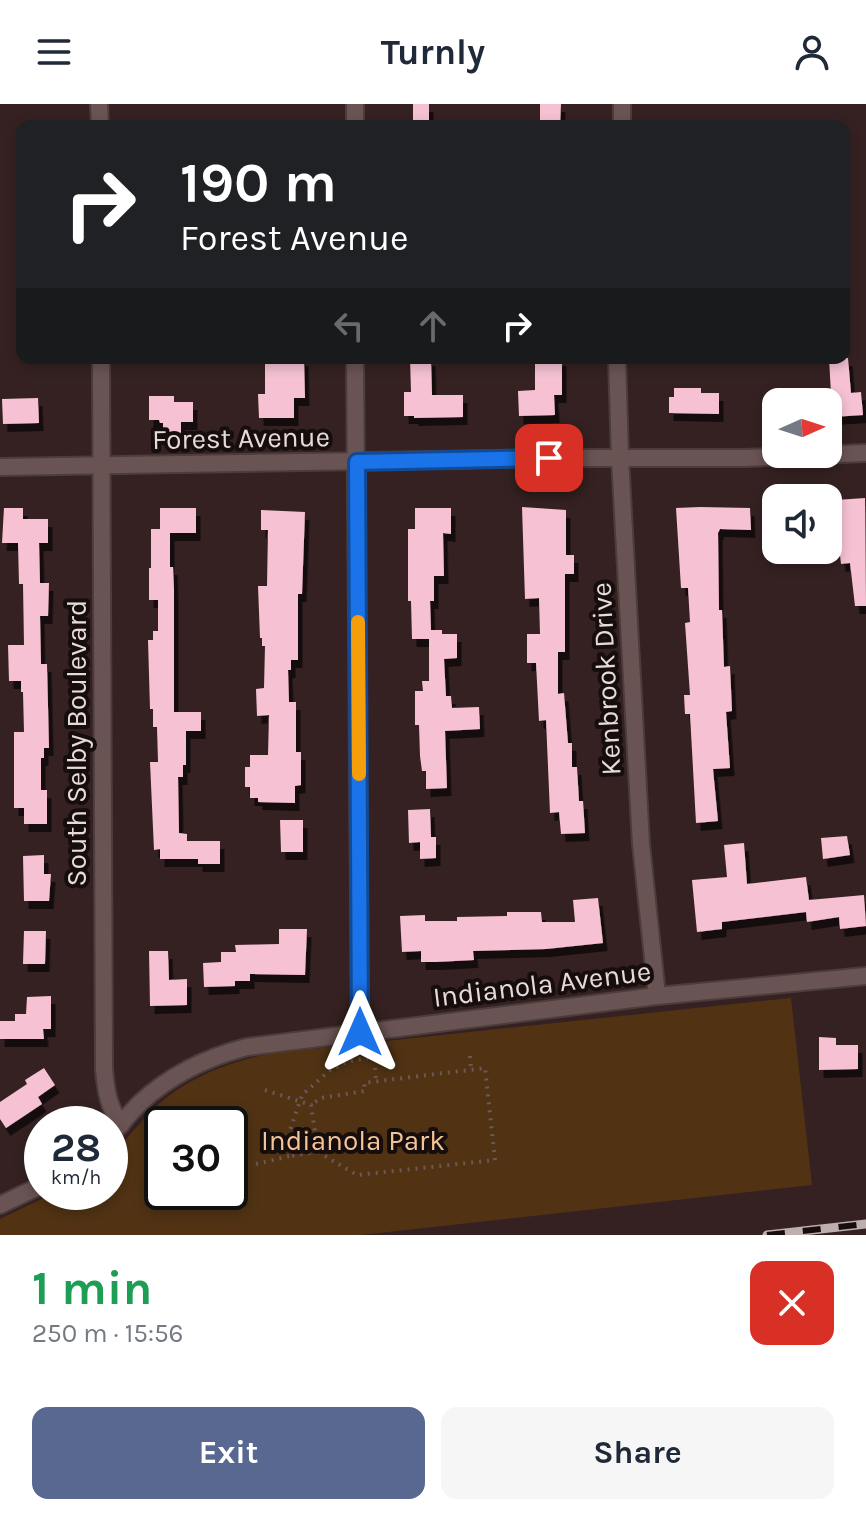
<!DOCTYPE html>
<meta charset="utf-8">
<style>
:root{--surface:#fff;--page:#f6f6f7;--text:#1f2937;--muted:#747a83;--accent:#586890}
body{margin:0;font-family:Karla,sans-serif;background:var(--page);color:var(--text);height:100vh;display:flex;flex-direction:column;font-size:30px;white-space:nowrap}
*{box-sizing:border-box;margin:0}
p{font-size:26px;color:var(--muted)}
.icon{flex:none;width:44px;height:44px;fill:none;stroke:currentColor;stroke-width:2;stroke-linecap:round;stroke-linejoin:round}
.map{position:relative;height:1131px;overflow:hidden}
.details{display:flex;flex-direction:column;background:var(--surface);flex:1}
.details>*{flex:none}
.hud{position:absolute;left:16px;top:16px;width:834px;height:244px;border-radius:16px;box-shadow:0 4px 12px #0003;background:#202124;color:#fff;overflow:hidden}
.needle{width:52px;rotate:87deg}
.controls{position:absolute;left:762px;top:284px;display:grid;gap:16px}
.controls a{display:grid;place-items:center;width:80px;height:80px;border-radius:16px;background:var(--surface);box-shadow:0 4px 12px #0003;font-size:40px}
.speed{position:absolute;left:24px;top:1002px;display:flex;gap:16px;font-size:40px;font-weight:700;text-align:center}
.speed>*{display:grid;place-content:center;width:104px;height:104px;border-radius:50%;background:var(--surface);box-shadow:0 4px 12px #0003;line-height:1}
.speed small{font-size:20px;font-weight:400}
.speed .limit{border:4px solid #111;border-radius:12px;background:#fff;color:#111}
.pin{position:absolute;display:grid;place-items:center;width:68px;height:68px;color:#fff;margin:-34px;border-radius:16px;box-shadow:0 4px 12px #0006}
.me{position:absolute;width:88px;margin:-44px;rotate:0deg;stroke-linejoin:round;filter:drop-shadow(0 0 6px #0008)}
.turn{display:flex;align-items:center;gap:28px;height:168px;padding:0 32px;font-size:36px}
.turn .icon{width:104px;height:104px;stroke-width:2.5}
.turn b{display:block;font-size:56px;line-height:68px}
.lanes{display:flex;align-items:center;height:76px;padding:0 32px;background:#0003;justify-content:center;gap:40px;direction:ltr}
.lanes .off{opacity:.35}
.round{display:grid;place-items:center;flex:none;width:84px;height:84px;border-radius:16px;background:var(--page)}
.headline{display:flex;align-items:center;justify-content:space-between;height:136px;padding:0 32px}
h1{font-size:48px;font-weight:700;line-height:60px;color:#1e9e55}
.cta{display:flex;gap:16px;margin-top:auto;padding:16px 32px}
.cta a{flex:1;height:92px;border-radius:16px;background:var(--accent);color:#fff;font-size:32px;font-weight:700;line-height:92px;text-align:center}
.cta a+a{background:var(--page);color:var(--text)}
header{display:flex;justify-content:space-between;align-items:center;height:104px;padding:0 32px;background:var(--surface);font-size:36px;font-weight:700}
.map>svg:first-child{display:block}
.green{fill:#513314;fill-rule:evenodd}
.building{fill:#f6c2d3;filter:url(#shadow)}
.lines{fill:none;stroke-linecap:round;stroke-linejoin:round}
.street-casing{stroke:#4c3c3c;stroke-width:20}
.path{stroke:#6b5959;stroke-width:4;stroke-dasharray:2 6;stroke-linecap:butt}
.street{stroke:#6a5353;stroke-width:16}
.rail-casing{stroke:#beaeae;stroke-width:9}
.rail{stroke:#160d0d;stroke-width:6;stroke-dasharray:18;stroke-linecap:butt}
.route-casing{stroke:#114b97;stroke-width:20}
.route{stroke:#1a73e8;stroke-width:14}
.slow{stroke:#f59e0b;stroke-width:14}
.labels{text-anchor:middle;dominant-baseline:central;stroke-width:8;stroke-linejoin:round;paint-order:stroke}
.street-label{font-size:28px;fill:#e8dada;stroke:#160d0d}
.park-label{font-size:28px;fill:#f4c398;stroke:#160d0d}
</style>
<header><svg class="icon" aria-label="menu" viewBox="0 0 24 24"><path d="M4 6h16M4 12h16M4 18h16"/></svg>Turnly<svg class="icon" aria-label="person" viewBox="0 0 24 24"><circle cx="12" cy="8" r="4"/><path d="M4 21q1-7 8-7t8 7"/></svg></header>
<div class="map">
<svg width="866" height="1131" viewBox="0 0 866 1131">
<defs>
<filter id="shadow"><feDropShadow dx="4.5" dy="8" stdDeviation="0" flood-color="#0009"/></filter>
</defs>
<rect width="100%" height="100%" fill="#352121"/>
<path class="green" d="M 791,894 L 812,1081 L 361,1131 L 0,1131 L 0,1115 L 56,1088 L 110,1088 L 110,1052 C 126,1037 138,1020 154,1005 C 187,973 229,958 273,949 ZM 230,1020 L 230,1088 L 162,1088 L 162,1020 Z"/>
<g class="building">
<rect x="413" y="0" width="16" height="22"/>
<path d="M 540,0 L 561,0 L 560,22 L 540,22 Z"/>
<path d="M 265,254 L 304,254 L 305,294 L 294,294 L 294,314 L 259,314 L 258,290 L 265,290 Z"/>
<path d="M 410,254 L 431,254 L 432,291 L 463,291 L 463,313 L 414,314 L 414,312 L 404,312 L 404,288 L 411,288 Z"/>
<path d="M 535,254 L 562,254 L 562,291 L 554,291 L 555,311 L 519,312 L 518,287 L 535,286 Z"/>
<path d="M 829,254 L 848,254 L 851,289 L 861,288 L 863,311 L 832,313 L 831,308 L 828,309 L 828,290 L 831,290 Z"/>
<path d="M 674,284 L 701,284 L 701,289 L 719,289 L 719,310 L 669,309 L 669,293 L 674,293 Z"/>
<path d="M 149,292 L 174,292 L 174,298 L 193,298 L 193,318 L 181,318 L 181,330 L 163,330 L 163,319 L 160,319 L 159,316 L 149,316 Z"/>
<path d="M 38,294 L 39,319 L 3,320 L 2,295 Z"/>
<path d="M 865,394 L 866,502 L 855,502 L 850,459 L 841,460 L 837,425 L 828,426 L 828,408 L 836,407 L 836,396 Z"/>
<path d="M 522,403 L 566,406 L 566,451 L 574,451 L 574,470 L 565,470 L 565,548 L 558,548 L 558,590 L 564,589 L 568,639 L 572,639 L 572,663 L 577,663 L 579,697 L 583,697 L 585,729 L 561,730 L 559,708 L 550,709 L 546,616 L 539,617 L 536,559 L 527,559 L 527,530 L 540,530 L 539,494 L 525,495 Z"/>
<path d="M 700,403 L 750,404 L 751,426 L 720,425 L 718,429 L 719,506 L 722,506 L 724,563 L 730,562 L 732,607 L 726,608 L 730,664 L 713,665 L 718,717 L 696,719 L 690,610 L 685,610 L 684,591 L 690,591 L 685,519 L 690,518 L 688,484 L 681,484 L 676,404 Z"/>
<path d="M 4,404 L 23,404 L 23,415 L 48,415 L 48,439 L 39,439 L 40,479 L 49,479 L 48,512 L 40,512 L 41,560 L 47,560 L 49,644 L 44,644 L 44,654 L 41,654 L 41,686 L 47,686 L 47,720 L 24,720 L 24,704 L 14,704 L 14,628 L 24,628 L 23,588 L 21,588 L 21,577 L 9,577 L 8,541 L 24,541 L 23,480 L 19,480 L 18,439 L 2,439 Z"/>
<path d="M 160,404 L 196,404 L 196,429 L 170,429 L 170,463 L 173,463 L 174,486 L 174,608 L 201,608 L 201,627 L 186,627 L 186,661 L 183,661 L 183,673 L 178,673 L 179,729 L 187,730 L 187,737 L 220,737 L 220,760 L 198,760 L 198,755 L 160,755 L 160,745 L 154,746 L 150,658 L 158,658 L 157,623 L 153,623 L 153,605 L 150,605 L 148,536 L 153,536 L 153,527 L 158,527 L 158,496 L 149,496 L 149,464 L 151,464 L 151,425 L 160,425 Z"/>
<path d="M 415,404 L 451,404 L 451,430 L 443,429 L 444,472 L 434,472 L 434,497 L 430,497 L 431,526 L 442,526 L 442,530 L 457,530 L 457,554 L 444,555 L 446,592 L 451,592 L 452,604 L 479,603 L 480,625 L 445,627 L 447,684 L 426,685 L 426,667 L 422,667 L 420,652 L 419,621 L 415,621 L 415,587 L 423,587 L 422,577 L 429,577 L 429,535 L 412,535 L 411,497 L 408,497 L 408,425 L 415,425 Z"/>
<path d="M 261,406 L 305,408 L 302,490 L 298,490 L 298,556 L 291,556 L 291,566 L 288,566 L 289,598 L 296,598 L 296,648 L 301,648 L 301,681 L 295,682 L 295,699 L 258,698 L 258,694 L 250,694 L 250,683 L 245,683 L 245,663 L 250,663 L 250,651 L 268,651 L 269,611 L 257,612 L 256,585 L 264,584 L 265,542 L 262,542 L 262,534 L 260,534 L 258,482 L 267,482 L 268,426 L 261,426 Z"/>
<path d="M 430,705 L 431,733 L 436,733 L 436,754 L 420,755 L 420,738 L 409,739 L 408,706 Z"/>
<path d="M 280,716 L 303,716 L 303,748 L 281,748 Z"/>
<path d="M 847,732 L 850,751 L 823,755 L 821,734 Z"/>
<path d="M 744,739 L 747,780 L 806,773 L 809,796 L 864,791 L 866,822 L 840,825 L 839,813 L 807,818 L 806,808 L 722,818 L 722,825 L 697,828 L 692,776 L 727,773 L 724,741 Z"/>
<path d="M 44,751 L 44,770 L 51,770 L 49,797 L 24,797 L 23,752 Z"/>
<path d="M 598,794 L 603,839 L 546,845 L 473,847 L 474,856 L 436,858 L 421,858 L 421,847 L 402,848 L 400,812 L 425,811 L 425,817 L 457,817 L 457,813 L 507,812 L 507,808 L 541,808 L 542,818 L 575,818 L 573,796 Z"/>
<path d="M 279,825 L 307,825 L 305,871 L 250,870 L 250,877 L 235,877 L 235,882 L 204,883 L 203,859 L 221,858 L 221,848 L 236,848 L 235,841 L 279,840 Z"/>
<path d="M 24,827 L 46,827 L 45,860 L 23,860 Z"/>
<path d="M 149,847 L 168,847 L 169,876 L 187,875 L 187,901 L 150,902 Z"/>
<path d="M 51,892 L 51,925 L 43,925 L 44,935 L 0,935 L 0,917 L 15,917 L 15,910 L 26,910 L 27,893 Z"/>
<path d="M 819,933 L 836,934 L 836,941 L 858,941 L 858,965 L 819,966 Z"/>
<path d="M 44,964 L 55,981 L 38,993 L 42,1000 L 6,1024 L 0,1015 L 0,998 L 27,980 L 25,976 Z"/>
</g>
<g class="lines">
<g class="street-casing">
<g id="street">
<path d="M 99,0 L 100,22"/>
<path d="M 355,0 L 355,22"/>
<path d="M 622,22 L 622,0"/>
<path d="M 101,254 L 104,965 C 106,987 108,1002 121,1021"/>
<path d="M 355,254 L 360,928"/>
<path d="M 617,254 L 620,354 L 641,740 L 657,892"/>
<path d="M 0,363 L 549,354 L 744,354 L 866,349"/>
<path d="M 110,1032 C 120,1021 130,1009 140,999 C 170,971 208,953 247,943 L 657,892 L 866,872"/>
<path d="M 0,1101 L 42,1081"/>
</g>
</g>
<g class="path">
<path d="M 470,952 L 471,965"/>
<path d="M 375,964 L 376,977"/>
<path d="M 265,986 L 311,1001 L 318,1048 L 357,1071 L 495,1056 L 485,964 L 364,979 L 365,987 L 321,994 L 311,1001"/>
<path d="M 318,1048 L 290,1052 L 288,1032 L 302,991 L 329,967 L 346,958 L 368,954"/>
<path d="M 256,1060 L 290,1052"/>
</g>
<use href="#street" class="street"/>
<g class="rail-casing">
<path id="rail" d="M 767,1131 L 866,1120"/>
</g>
<use href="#rail" class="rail"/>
</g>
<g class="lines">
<g class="route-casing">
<path id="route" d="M 360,928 L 357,358 L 549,354"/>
</g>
<use href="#route" class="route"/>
<path class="slow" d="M 358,518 L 359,670"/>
</g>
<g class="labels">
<g class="street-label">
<text transform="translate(241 334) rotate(-1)">Forest Avenue</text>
<text transform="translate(606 575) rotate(-93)">Kenbrook Drive</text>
<text transform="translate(76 639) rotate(-90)">South Selby Boulevard</text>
<text transform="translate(542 880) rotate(-7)">Indianola Avenue</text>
</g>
<g class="park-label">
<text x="353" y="1036">Indianola Park</text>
</g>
</g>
</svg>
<div class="controls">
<a><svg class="needle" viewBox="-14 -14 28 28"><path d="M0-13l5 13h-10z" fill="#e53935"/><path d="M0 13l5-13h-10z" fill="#747a83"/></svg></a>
<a><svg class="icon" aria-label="sound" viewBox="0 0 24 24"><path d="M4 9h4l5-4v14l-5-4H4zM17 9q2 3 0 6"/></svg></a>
</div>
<div class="speed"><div>28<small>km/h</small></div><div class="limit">30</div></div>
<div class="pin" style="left:549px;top:354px;background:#d93025"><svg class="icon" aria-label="arrive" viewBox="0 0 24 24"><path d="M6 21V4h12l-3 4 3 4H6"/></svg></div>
<svg class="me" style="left:360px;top:928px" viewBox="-20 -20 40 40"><path d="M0-17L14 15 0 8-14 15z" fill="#1a73e8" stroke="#fff" stroke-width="4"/></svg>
<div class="hud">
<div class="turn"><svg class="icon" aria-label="right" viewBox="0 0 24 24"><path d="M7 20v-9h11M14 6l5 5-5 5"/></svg><div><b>190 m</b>Forest Avenue</div></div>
<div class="lanes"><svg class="icon off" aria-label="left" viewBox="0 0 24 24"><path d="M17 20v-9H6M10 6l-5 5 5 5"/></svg><svg class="icon off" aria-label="ahead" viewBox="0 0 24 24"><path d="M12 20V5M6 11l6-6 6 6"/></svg><svg class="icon" aria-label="right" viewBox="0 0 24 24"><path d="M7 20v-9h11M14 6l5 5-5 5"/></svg></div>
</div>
</div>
<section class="details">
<div class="headline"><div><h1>1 min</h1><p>250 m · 15:56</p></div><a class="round" style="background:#d93025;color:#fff"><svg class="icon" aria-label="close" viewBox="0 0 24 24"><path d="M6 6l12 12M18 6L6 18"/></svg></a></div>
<div class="cta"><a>Exit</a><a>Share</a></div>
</section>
